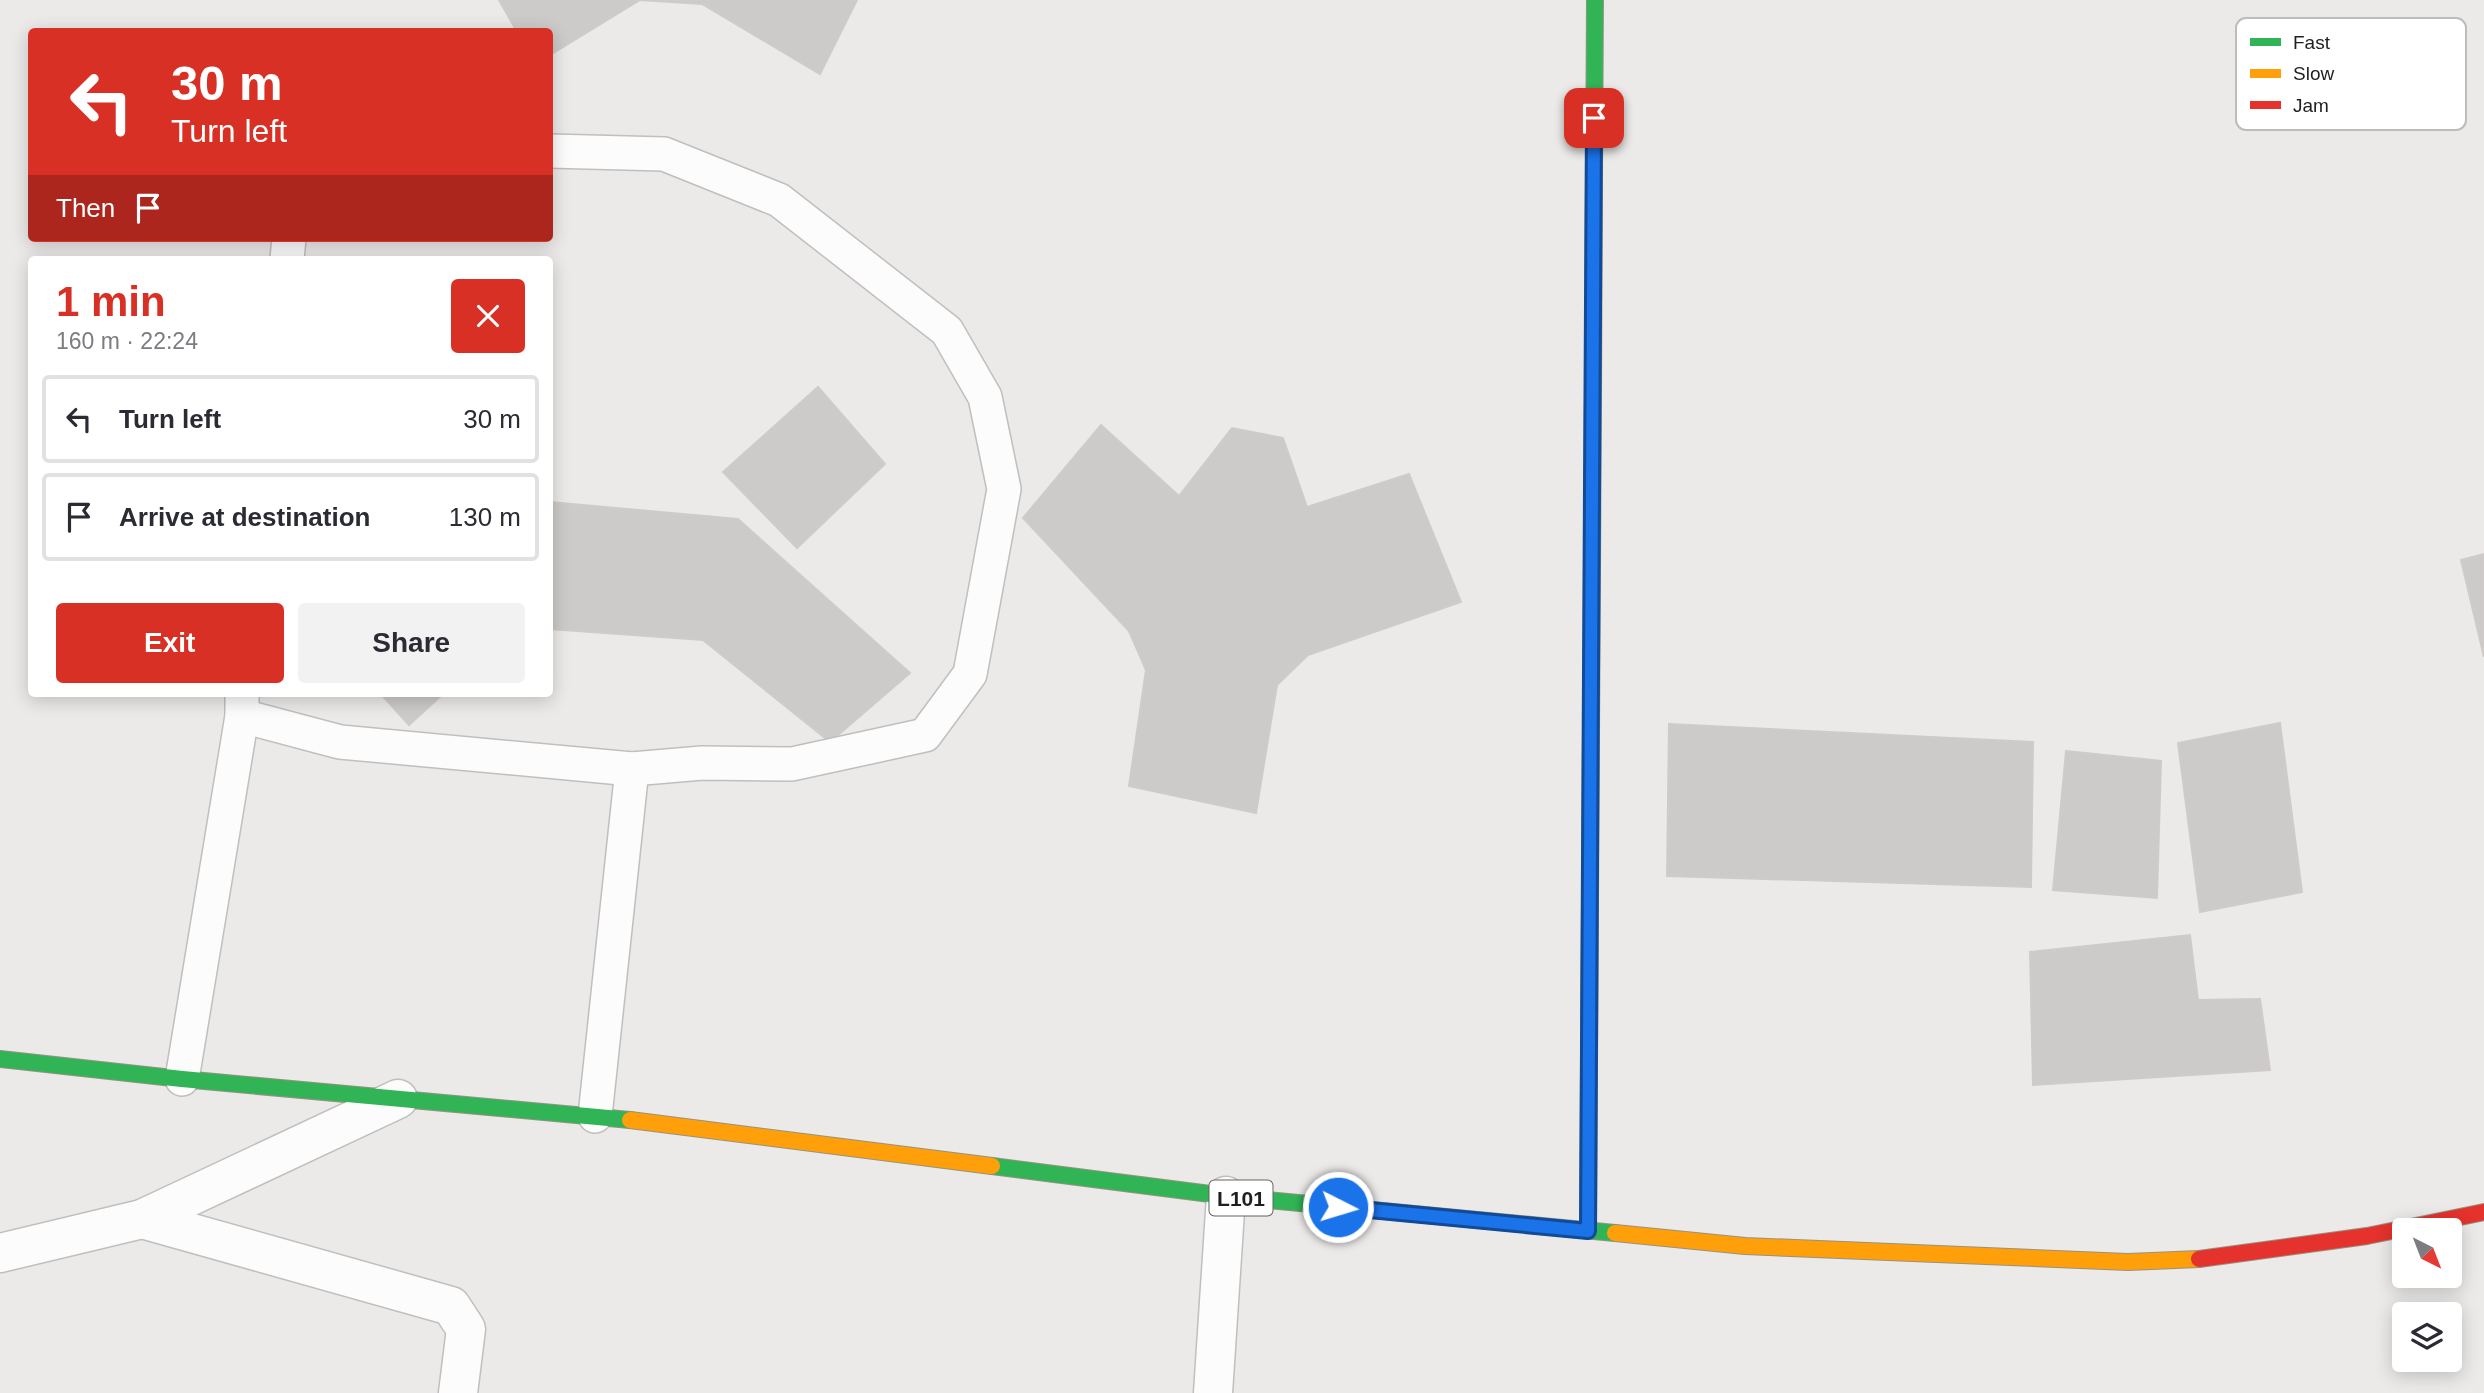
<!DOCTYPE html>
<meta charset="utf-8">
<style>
:root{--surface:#fff;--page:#f2f2f3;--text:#2b2b33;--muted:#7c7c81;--line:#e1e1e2;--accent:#d93025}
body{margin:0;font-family:Helvetica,sans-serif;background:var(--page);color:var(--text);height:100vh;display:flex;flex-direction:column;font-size:26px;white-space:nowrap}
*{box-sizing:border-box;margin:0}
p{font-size:23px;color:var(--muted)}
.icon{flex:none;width:38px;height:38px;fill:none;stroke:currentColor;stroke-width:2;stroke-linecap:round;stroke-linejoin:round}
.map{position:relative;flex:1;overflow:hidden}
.side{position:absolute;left:28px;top:256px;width:525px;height:441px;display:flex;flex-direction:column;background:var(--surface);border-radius:7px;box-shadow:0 4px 18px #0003}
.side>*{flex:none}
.hud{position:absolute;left:28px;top:28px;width:525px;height:214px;border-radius:7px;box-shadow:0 4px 18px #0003;background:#d93025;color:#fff;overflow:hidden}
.needle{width:46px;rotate:138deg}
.tools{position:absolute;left:2392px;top:1218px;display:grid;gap:14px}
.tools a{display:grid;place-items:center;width:70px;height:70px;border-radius:7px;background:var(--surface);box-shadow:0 4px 18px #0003;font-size:35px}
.pin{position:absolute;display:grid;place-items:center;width:60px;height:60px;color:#fff;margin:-30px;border-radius:14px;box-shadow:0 4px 10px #0006}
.me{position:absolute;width:77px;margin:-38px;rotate:95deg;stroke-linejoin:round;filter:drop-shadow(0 0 5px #0008)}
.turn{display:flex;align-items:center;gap:24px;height:147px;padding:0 28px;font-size:32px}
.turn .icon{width:91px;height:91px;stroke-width:2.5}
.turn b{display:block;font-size:49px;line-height:60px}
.then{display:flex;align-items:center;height:66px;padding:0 28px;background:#0003;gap:14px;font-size:26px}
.round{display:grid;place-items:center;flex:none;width:74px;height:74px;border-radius:7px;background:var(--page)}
.head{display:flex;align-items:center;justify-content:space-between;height:119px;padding:0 28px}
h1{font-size:42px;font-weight:700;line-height:52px;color:var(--accent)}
.action{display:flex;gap:14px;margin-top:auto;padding:14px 28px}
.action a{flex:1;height:80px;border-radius:7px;background:var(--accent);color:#fff;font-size:28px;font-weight:700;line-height:80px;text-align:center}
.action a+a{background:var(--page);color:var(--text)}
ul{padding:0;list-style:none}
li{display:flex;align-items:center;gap:21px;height:88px;margin:0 14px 10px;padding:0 14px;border:4px solid var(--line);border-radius:7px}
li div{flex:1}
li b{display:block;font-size:26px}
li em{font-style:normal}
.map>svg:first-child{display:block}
.building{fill:#cdcbc9;stroke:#cfcbc9;stroke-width:2}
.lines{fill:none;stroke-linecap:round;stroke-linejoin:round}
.lane-casing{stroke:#c0bfbe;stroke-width:36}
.street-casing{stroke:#c0bfbe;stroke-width:41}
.fast-casing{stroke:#959382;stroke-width:18}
.slow-casing{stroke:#959382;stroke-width:18}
.jam-casing{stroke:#959382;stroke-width:18}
.lane{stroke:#fcfcfc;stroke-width:33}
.street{stroke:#fcfcfc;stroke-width:38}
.fast{stroke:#30b455;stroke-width:16}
.slow{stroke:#ff9f0a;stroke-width:16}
.jam{stroke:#e5322d;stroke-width:16}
.route-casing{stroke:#114b97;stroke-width:18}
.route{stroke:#1a73e8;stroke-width:12}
.labels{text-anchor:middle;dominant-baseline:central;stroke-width:6;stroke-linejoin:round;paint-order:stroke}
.shield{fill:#fff;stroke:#626262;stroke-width:2}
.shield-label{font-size:21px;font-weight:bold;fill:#1f1f1f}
.key{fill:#fff;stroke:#bcbcbc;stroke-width:2}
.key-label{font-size:19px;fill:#1f1f1f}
</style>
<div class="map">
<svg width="2484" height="1393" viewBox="0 0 2484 1393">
<rect width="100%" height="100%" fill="#eceae8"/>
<g class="building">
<path d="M 499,0 L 857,0 L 820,74 L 702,4 L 640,0 L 550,55 L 550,32 L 517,32 Z"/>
<path d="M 818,387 L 885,464 L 797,548 L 723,472 Z"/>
<path d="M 1101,425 L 1179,496 L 1232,428 L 1283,438 L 1307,507 L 1409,474 L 1461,602 L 1308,655 L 1277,685 L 1256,813 L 1129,786 L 1146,670 L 1129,631 L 1023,518 Z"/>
<path d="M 550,502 L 738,519 L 910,673 L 830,742 L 703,640 L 550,629 Z"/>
<path d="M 2484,554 L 2484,657 L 2461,560 Z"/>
<path d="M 380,693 L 444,693 L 409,725 Z"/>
<path d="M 2280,723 L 2302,892 L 2200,912 L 2178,743 Z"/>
<path d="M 1669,724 L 2033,742 L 2031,887 L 1667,876 Z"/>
<path d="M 2066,751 L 2161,761 L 2157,898 L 2053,890 Z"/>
<path d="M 2190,935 L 2198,1000 L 2260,999 L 2270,1070 L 2033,1085 L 2030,952 Z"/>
</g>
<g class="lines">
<g class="lane-casing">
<g id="lane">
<path d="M 287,259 L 289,238"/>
<path d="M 242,693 L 242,716 L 340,742 L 632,769 L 702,763 L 792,764 L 925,735 L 970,674 L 1004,489 L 985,397 L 947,331 L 779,200 L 664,154 L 550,151"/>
<path d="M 182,1079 L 242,716"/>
<path d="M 595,1116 L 632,769"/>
</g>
</g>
<g class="street-casing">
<g id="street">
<path d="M 142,1219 L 451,1306 L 466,1329 L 458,1393"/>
<path d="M 0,1253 L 142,1219 L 398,1099"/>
<path d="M 1213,1393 L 1226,1196"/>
</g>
</g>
<g class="fast-casing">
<g id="fast">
<path d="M 1594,173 L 1595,0"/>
<path d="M 1590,902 L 1593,398"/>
<path d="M 0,1059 L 182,1079 L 630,1120"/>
<path d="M 992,1166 L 1226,1196 L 1615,1233"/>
</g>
</g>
<g class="slow-casing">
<g id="slow">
<path d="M 630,1120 L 992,1166"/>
<path d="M 1588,1231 L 1590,902"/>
<path d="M 1615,1233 L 1745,1246 L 2128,1262 L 2199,1259"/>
</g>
</g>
<g class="jam-casing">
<g id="jam">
<path d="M 1593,398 L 1594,173"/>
<path d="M 2199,1259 L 2367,1236 L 2484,1212"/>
</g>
</g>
<use href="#lane" class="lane"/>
<use href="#street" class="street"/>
<use href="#fast" class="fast"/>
<use href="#slow" class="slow"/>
<use href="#jam" class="jam"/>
</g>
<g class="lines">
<g class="route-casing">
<path id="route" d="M 1338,1207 L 1588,1231 L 1594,118"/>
</g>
<use href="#route" class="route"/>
</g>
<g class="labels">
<rect class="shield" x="1209.5" y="1180.5" width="63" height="35" rx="5"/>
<g class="shield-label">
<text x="1241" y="1198">L101</text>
</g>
</g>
<rect x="2236" y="18" width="230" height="112" rx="10" class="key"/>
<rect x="2250" y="38" width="31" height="8" fill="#30b455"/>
<rect x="2250" y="69" width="31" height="9" fill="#ff9f0a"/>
<rect x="2250" y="101" width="31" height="8" fill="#e5322d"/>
<g class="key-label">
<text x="2293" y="49">Fast</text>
<text x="2293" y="80">Slow</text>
<text x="2293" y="112">Jam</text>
</g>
</svg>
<div class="tools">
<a><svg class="needle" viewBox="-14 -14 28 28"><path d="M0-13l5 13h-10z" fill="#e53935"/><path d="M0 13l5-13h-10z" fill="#7c7c81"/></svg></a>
<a><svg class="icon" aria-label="layers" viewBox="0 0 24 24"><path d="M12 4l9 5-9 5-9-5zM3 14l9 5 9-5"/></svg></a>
</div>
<div class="pin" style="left:1594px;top:118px;background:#d93025"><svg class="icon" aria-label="arrive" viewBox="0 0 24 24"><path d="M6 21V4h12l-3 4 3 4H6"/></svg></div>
<svg class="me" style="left:1338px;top:1207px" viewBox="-20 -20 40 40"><circle r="17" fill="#1a73e8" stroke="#fff" stroke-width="3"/><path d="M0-11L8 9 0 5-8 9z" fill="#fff"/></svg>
<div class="hud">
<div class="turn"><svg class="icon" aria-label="left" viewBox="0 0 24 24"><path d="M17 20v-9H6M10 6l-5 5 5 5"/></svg><div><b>30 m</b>Turn left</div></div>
<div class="then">Then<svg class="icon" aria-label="arrive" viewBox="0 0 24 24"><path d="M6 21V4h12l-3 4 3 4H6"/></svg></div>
</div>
<section class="side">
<div class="head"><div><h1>1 min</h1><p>160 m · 22:24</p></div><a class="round" style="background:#d93025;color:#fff"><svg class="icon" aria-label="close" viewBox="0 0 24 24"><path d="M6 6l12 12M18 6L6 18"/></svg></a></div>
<ul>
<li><svg class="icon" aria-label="left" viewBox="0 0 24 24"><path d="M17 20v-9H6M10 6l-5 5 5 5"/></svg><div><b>Turn left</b></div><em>30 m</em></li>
<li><svg class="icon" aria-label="arrive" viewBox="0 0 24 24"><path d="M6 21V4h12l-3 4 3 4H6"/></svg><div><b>Arrive at destination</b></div><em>130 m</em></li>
</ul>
<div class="action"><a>Exit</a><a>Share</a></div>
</section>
</div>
